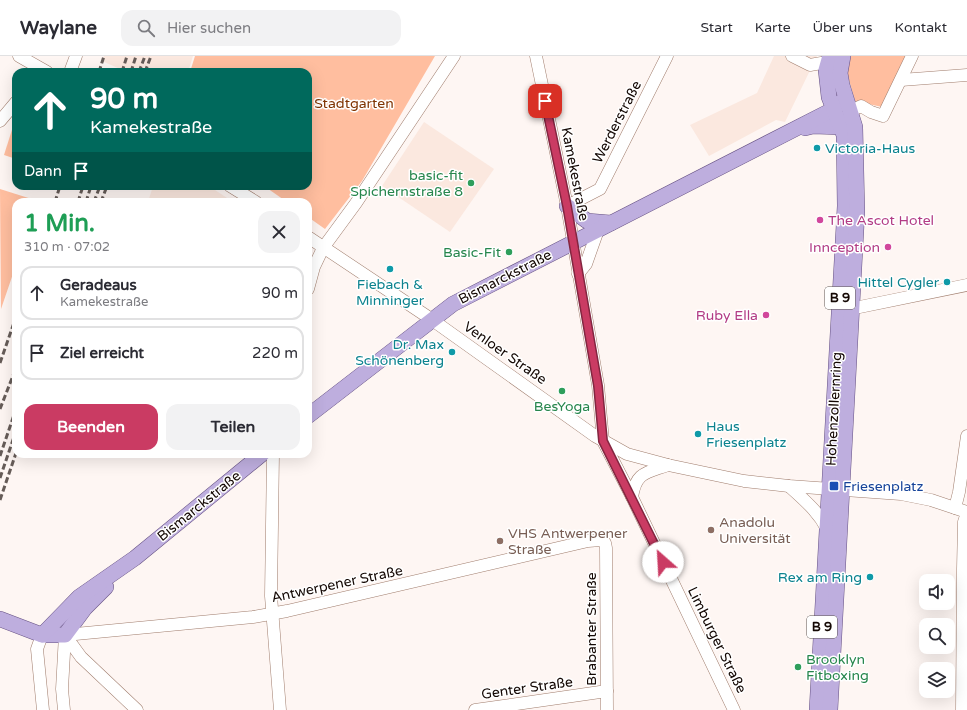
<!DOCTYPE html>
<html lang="de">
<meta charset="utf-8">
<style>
:root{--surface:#fff;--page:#f2f2f3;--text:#2b2b33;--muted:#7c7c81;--line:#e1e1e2;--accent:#ca3b63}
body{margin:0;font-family:"Varela Round",sans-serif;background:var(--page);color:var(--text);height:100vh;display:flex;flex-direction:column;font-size:15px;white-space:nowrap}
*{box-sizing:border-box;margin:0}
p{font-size:13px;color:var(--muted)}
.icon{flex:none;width:22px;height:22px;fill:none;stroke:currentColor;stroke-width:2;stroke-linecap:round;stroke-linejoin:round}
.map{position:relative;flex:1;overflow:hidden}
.side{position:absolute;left:12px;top:142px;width:300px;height:260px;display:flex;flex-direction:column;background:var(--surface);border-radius:12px;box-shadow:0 4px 16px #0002}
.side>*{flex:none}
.top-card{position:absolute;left:12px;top:12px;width:300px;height:122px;border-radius:12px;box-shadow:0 4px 16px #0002;background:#00695c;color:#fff;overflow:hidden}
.tools{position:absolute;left:919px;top:518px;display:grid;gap:8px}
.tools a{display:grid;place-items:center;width:36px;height:36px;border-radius:8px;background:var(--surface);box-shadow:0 4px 16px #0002;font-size:20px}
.pin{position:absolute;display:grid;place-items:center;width:34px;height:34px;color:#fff;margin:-17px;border-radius:8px;box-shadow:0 2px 6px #0006}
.me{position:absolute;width:44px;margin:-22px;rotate:334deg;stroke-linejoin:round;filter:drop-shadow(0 0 3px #0008)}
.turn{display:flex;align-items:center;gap:14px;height:84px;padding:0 12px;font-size:18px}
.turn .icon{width:52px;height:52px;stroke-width:2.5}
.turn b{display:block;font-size:28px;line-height:34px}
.then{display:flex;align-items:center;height:38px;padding:0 12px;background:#0003;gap:8px;font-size:15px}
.round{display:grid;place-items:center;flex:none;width:42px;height:42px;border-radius:12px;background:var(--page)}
.overview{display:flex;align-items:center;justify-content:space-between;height:68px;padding:0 12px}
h1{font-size:24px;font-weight:700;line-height:30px;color:#1e9e55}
.primary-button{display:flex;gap:8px;margin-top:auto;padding:8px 12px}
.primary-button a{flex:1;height:46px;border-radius:12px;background:var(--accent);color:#fff;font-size:16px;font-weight:700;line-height:46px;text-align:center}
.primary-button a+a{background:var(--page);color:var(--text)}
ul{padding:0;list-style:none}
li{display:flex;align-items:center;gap:12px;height:54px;margin:0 8px 6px;padding:0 4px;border:2px solid var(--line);border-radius:12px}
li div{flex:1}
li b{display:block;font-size:15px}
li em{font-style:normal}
header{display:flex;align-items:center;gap:24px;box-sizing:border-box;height:56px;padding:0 20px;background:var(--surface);border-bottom:1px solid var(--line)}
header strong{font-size:19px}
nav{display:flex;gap:22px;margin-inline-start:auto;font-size:14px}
.search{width:280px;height:36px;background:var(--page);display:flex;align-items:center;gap:10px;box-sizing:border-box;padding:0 14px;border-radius:12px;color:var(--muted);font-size:15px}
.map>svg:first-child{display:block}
.built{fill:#fbe8df}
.green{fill:#ffbe9f}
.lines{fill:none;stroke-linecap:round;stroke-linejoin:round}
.minor-casing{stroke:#a07d6d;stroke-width:13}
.major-casing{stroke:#665183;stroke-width:16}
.minor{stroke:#fff;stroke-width:12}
.major{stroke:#beaede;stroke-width:15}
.rail{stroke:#665c58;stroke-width:3;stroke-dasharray:6 3;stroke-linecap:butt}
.route-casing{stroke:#832640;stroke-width:10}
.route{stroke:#ca3b63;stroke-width:7}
.culture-dot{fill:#0f9aa8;stroke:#fff;stroke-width:1.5}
.leisure-dot{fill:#2e9e5b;stroke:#fff;stroke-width:1.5}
.hotel-dot{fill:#d1479c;stroke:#fff;stroke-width:1.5}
.transit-dot{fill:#1a4fb4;stroke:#fff;stroke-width:1.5}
.education-dot{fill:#8d6e63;stroke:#fff;stroke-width:1.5}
.labels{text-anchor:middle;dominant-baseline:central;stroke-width:3;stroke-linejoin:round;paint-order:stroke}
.shield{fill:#fff;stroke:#5a524f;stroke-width:1}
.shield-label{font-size:13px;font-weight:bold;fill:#140804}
.park-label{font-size:14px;fill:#803403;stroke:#fff}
.street-label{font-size:14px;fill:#140804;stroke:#fff}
.culture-label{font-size:14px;fill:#0d838f;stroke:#fff;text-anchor:end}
.leisure-label{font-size:14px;fill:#27864d;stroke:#fff;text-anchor:end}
.hotel-label{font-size:14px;fill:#b23c85;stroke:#fff;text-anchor:end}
.transit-label{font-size:14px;fill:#164399;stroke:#fff;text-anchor:start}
.education-label{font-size:14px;fill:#785e54;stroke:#fff;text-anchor:start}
</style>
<header>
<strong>Waylane</strong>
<div class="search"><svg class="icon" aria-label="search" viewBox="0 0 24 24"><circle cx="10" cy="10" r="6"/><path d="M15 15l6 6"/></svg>Hier suchen</div>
<nav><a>Start</a><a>Karte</a><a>Über uns</a><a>Kontakt</a></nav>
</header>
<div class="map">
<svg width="967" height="654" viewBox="0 0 967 654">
<rect width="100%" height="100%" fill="#fef6f3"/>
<g class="built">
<path d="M 104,0 L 193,0 L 188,16 L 127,16 L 102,5 Z"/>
<path d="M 774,0 L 817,0 L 785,66 L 776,64 L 709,100 L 690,69 L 757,37 Z"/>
<path d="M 424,66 L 494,113 L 450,176 L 382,130 Z"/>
<path d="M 153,130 L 209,130 L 233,146 L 148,146 Z"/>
</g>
<g class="green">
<path d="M 195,0 L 435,0 L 362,125 L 325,173 L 308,161 L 308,146 L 287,146 L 264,130 L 308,130 L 308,16 L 190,16 Z"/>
<path d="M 848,0 L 906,0 L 882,51 L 855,45 L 847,17 Z"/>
<path d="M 16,61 L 16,103 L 4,99 Z"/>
<path d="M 0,133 L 38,145 L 16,146 L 16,209 L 1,253 Z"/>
</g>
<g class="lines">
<g class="minor-casing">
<g id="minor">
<path d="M 19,0 L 47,16"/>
<path d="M 536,0 L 567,150 L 598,329 L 603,385 L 632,441 L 734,654"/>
<path d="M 792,0 L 810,9 L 827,6"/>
<path d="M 70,16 L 76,0"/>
<path d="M 901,24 L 967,19"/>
<path d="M 851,55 L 861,50 L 871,56 L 883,60 L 912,0"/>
<path d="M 0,65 L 16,46"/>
<path d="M 230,130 L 256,146"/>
<path d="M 567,150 L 600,133 L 667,0"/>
<path d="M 308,181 L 431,263 L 595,380 L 627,398 L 668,409 L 744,425 L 789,430 L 901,438 L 931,444 L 967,456"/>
<path d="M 578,218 L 586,208 L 598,174"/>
<path d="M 308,233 L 314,211 L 323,192 L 356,147 L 454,0"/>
<path d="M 845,254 L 967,229"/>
<path d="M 273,398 L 271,540 L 280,654"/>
<path d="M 789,430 C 804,444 818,455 827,473"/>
<path d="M 632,441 C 636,416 646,417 668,409"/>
<path d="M 955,452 L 959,436 L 967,380"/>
<path d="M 42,579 L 37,593 L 43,654"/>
<path d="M 65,579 L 253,561 L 287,555 L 588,485 L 601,484 L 605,487 L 606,492 L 607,654"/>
<path d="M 65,579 L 81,601 L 137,654"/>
<path d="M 64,654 L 62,633 L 65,579"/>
<path d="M 475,654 L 607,635"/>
<path d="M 962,654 L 963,513 L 964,466 L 967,457"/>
</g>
</g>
<g class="major-casing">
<g id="major">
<path d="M 805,72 L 813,70 L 842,71"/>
<path d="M 567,150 L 587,165 L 611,167"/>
<path d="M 308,360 L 453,248 L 834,53 L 841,46"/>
<path d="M 0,563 L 42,579 L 65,579 L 85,552 L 106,531"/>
<path d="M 42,579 L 79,541 L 135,502 L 262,398"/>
<path d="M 817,654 L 845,150 L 844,79 L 829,41 L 826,14 L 830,0"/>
<path d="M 830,654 L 857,156 L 855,71 L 842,29 L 840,17 L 843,0"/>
</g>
</g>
<use href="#minor" class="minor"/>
<use href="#major" class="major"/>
<g class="rail">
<path d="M 99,16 L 104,0"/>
<path d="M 122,16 L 127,0"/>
<path d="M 131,16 L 136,0"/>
<path d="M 139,16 L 145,0"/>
<path d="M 145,16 L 151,0"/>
<path d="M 55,146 L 60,130"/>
<path d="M 78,146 L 83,130"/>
<path d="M 86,146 L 91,130"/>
<path d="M 94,146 L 100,130"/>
<path d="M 101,146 L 107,130"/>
<path d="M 0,307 L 16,261"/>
<path d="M 0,353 L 16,312"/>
<path d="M 0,400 L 16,353"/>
<path d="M 0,422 L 16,375"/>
<path d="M 0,444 L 16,397"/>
</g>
</g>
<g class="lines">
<g class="route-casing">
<path id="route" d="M 545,45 L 567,150 L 598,330 L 603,385 L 663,506"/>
</g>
<use href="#route" class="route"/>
</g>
<g class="culture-dot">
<circle cx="817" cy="92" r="4"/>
<circle cx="390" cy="213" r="4"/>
<circle cx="947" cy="226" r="4"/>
<circle cx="452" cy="296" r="4"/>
<circle cx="698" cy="378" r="4"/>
<circle cx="870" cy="521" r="4"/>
</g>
<g class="leisure-dot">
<circle cx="471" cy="127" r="4"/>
<circle cx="509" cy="196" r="4"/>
<circle cx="562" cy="335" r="4"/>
<circle cx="798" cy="611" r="4"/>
</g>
<g class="hotel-dot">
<circle cx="820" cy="164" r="4"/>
<circle cx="888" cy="191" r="4"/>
<circle cx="766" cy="259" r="4"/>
</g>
<rect class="transit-dot" x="829" y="425" width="10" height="10" rx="2"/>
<g class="education-dot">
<circle cx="711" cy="474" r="4"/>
<circle cx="500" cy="485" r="4"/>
</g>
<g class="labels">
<g class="shield">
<rect x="825" y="231" width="30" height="22" rx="3"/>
<rect x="807" y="560" width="30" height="22" rx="3"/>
</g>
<g class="shield-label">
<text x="840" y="242">B 9</text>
<text x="822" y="571">B 9</text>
</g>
<g class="park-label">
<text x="354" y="47">Stadtgarten</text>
</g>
<g class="street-label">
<text transform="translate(617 66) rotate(-63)">Werderstraße</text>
<text transform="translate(575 118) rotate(79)">Kamekestraße</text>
<text transform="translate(505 221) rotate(-27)">Bismarckstraße</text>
<text transform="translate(505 297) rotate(35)">Venloer Straße</text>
<text transform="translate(834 353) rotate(-87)">Hohenzollernring</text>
<text transform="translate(199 450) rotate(-39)">Bismarckstraße</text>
<text transform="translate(337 528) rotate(-12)">Antwerpener Straße</text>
<text transform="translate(591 573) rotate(-90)">Brabanter Straße</text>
<text transform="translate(717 584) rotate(64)">Limburger Straße</text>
<text transform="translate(527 632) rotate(-8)">Genter Straße</text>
</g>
<g class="culture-label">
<text x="825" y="92" text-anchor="start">Victoria-Haus</text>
<text x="939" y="226">Hittel Cygler</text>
<text x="390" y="228" text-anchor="middle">Fiebach &amp;<tspan x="390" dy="16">Minninger</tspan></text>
<text x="444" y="288">Dr. Max<tspan x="444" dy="16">Schönenberg</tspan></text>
<text x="706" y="370" text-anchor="start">Haus<tspan x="706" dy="16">Friesenplatz</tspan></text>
<text x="862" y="521">Rex am Ring</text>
</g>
<g class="leisure-label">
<text x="463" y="119">basic-fit<tspan x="463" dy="16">Spichernstraße 8</tspan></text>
<text x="501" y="196">Basic-Fit</text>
<text x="562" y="350" text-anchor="middle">BesYoga</text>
<text x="806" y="603" text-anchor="start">Brooklyn<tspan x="806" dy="16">Fitboxing</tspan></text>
</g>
<g class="hotel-label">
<text x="828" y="164" text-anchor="start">The Ascot Hotel</text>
<text x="880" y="191">Innception</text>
<text x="758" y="259">Ruby Ella</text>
</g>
<g class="transit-label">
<text x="843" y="430">Friesenplatz</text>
</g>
<g class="education-label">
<text x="719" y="466">Anadolu<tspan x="719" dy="16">Universität</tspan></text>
<text x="508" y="477">VHS Antwerpener<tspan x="508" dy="16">Straße</tspan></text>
</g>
</g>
</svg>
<div class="tools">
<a><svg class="icon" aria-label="sound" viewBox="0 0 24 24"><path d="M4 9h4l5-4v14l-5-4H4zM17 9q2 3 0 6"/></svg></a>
<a><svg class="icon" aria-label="search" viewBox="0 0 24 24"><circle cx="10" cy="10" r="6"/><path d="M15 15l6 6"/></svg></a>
<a><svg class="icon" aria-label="layers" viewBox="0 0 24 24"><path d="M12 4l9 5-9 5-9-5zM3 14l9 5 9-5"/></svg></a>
</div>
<div class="pin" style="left:545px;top:45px;background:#d93025"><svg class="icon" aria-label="arrive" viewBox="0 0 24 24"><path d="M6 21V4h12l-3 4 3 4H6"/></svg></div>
<svg class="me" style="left:663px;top:506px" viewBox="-20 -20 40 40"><circle r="19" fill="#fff"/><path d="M0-13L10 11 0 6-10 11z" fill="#ca3b63"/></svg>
<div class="top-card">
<div class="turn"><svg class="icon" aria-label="ahead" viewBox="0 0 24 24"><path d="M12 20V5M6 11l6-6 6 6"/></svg><div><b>90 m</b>Kamekestraße</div></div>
<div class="then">Dann<svg class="icon" aria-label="arrive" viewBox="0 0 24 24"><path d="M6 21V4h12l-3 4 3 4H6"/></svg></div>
</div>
<section class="side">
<div class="overview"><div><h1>1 Min.</h1><p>310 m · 07:02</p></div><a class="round"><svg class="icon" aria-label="close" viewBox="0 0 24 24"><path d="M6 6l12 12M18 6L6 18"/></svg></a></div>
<ul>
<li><svg class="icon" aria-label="ahead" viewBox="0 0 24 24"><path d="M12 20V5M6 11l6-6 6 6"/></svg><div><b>Geradeaus</b><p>Kamekestraße</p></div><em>90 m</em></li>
<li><svg class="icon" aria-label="arrive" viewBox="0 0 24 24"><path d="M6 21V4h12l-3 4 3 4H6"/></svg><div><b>Ziel erreicht</b></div><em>220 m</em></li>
</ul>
<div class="primary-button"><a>Beenden</a><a>Teilen</a></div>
</section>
</div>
